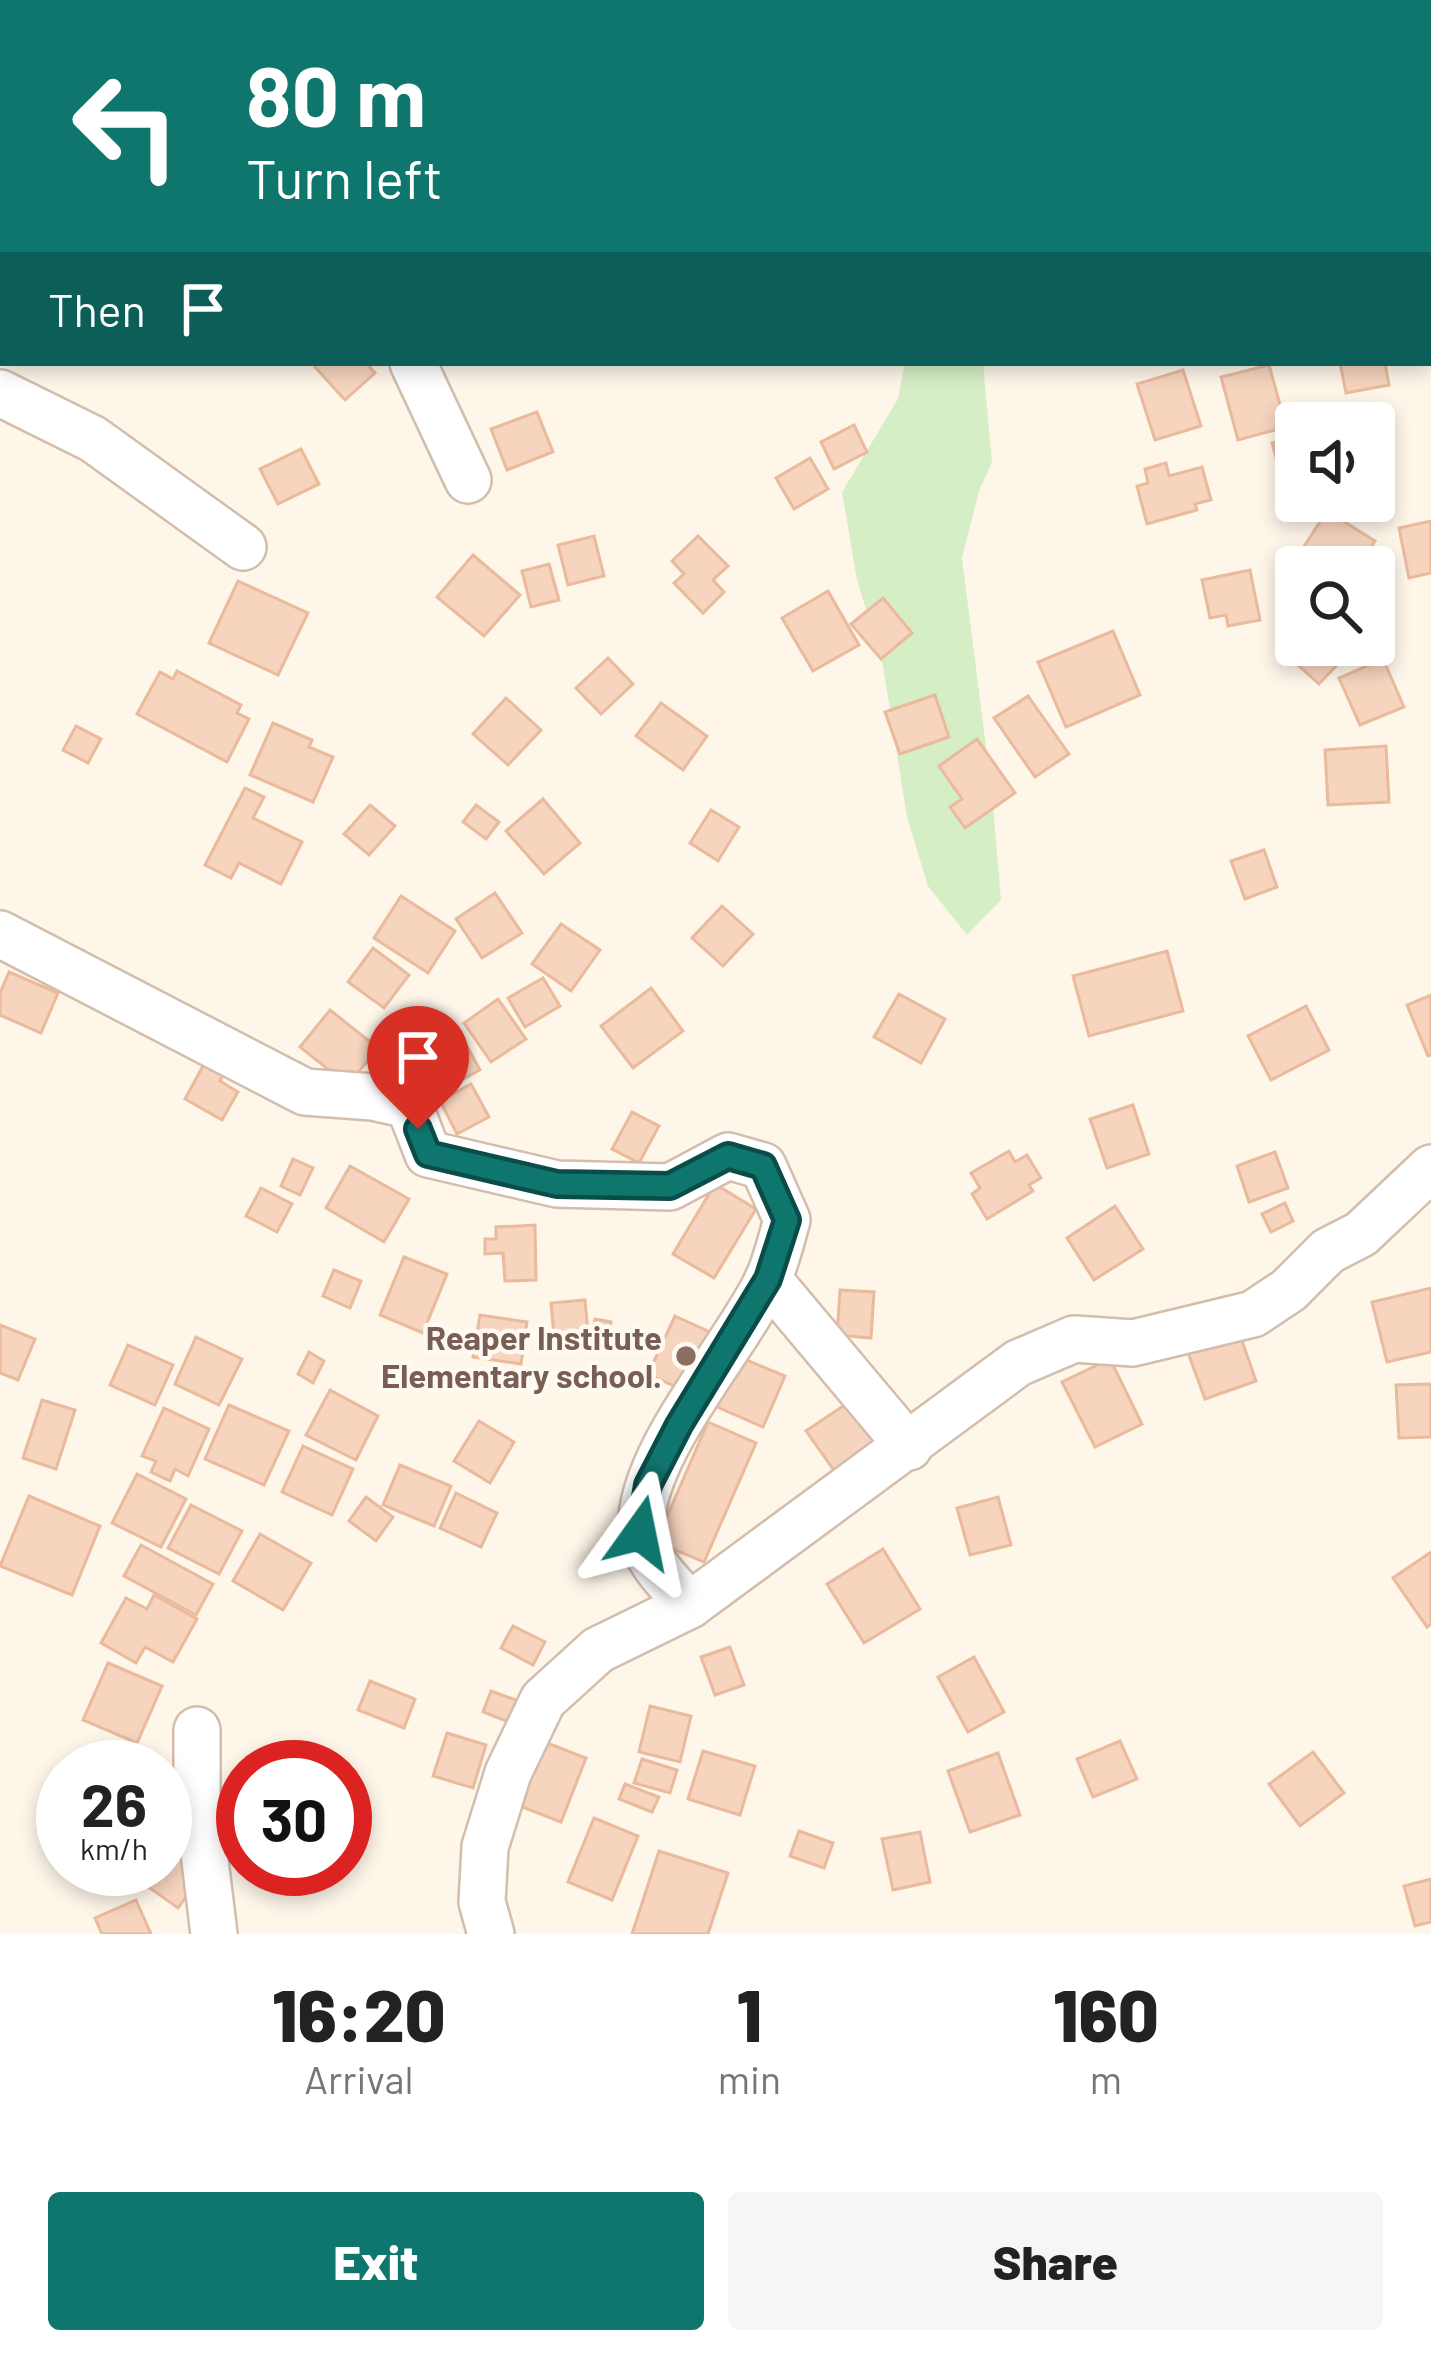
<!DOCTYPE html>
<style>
:root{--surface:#fff;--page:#f6f6f6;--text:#222;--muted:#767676;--accent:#0f766e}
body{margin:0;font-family:Barlow,sans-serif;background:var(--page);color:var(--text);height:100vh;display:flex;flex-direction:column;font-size:45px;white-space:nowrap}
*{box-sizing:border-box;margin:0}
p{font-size:39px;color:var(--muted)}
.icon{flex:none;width:66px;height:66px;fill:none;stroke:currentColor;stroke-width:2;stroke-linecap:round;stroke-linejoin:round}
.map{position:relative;height:1934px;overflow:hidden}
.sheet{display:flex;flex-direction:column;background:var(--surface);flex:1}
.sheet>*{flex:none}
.top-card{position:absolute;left:0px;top:0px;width:1431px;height:366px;box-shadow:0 6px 18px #0003;background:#0f766e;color:#fff;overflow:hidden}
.buttons{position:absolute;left:1275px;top:402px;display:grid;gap:24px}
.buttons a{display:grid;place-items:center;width:120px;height:120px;border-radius:12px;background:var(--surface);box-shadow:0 6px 18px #0003;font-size:60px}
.speed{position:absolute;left:36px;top:1740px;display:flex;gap:24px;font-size:60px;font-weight:700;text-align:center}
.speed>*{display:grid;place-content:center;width:156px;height:156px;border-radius:50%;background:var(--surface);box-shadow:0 6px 18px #0003;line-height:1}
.speed small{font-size:30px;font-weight:400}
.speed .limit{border:18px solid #d22;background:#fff;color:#111}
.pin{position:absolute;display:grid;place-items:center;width:102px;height:102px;color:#fff;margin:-123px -51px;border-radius:50% 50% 50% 0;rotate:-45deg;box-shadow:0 0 12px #0007}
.pin .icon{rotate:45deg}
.me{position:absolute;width:132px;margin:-66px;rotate:12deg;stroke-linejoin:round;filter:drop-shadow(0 0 9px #0008)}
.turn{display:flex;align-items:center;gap:42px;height:252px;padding:0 48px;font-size:54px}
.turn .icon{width:156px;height:156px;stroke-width:2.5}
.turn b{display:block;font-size:84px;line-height:102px}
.then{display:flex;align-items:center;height:114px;padding:0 48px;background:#0003;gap:24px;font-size:45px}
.eta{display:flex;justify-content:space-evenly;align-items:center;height:204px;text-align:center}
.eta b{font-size:72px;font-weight:800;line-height:84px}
.primary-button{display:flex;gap:24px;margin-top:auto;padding:24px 48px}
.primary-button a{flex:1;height:138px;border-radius:12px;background:var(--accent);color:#fff;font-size:48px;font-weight:800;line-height:138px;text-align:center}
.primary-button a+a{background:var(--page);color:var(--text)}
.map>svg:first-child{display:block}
.green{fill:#d6eec5}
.building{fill:#f6d4be;stroke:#eaba9d;stroke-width:3}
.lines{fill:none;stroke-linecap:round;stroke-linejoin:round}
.minor-casing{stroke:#d3bdac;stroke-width:50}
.minor{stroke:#fff;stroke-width:45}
.route-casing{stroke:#0a4d48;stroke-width:30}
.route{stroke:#0f766e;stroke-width:21}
.education-dot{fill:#8d6e63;stroke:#fffaf1;stroke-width:4.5}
.labels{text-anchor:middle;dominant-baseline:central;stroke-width:9;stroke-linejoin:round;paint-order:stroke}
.education-label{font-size:33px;font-weight:bold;fill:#785e54;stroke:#fffaf1;text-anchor:end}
</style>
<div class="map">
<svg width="1431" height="1934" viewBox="0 0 1431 1934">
<rect width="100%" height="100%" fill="#fef6e9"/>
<path class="green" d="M 905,363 L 983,363 L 992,462 L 979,491 L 962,558 L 992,794 L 1001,900 L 967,935 L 928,886 L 907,817 L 883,666 L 857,580 L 842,492 L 898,399 Z"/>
<g class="building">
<path d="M 254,0 L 333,0 L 335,3 L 256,3 Z"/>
<path d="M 0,88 L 3,89 L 3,214 L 0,213 Z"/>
<path d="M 319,363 L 366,363 L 375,373 L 345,400 L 315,367 Z"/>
<path d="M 1340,363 L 1385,363 L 1389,385 L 1346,393 Z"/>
<path d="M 1269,365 L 1286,427 L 1238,440 L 1221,377 Z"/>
<path d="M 1183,370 L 1201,426 L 1155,440 L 1137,384 Z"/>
<path d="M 537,412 L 553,452 L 507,470 L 491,429 Z"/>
<path d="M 854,425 L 867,452 L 834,469 L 821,442 Z"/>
<path d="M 1296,436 L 1296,496 L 1288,499 L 1272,443 Z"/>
<path d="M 301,449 L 319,484 L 278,504 L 260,469 Z"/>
<path d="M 810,458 L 828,489 L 794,509 L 776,478 Z"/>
<path d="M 1166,463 L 1169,476 L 1202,467 L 1211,500 L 1195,504 L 1197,510 L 1147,524 L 1137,486 L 1148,483 L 1145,469 Z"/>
<path d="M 1327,511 L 1375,541 L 1358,567 L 1319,567 L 1299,554 Z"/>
<path d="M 1431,521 L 1431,573 L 1409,578 L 1399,528 Z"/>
<path d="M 594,536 L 604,576 L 568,585 L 558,545 Z"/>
<path d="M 698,536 L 728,566 L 713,580 L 724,592 L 703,613 L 674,583 L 684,574 L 672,561 Z"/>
<path d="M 473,555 L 520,595 L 484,636 L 437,597 Z"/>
<path d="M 549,564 L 559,600 L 531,607 L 522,571 Z"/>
<path d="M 1250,570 L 1260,620 L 1228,626 L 1226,615 L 1210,618 L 1202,580 Z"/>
<path d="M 238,581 L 308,613 L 278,675 L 209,643 Z"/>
<path d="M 828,591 L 859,645 L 813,671 L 782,618 Z"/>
<path d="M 883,598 L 912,633 L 881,659 L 851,624 Z"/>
<path d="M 1113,631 L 1140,695 L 1066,727 L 1038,662 Z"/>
<path d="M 1297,645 L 1348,645 L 1352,649 L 1319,684 L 1288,656 Z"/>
<path d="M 608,658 L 633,684 L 601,714 L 576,688 Z"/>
<path d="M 1383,659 L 1404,707 L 1360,725 L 1339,678 Z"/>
<path d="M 177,671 L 241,705 L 237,713 L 249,719 L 227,762 L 137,714 L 160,672 L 173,679 Z"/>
<path d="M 935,695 L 949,737 L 900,754 L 885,712 Z"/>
<path d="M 1028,696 L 1069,754 L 1035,777 L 994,718 Z"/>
<path d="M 506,698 L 541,730 L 508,765 L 473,734 Z"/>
<path d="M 661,703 L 707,736 L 683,770 L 636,736 Z"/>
<path d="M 273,723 L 312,740 L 309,747 L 333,757 L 313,802 L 250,775 Z"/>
<path d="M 76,726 L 101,739 L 88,763 L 63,750 Z"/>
<path d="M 977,739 L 1015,793 L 965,828 L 950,807 L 962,799 L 939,766 Z"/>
<path d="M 1386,746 L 1389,802 L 1328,805 L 1325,750 Z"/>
<path d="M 245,788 L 264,797 L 253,818 L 302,842 L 281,884 L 239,863 L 231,878 L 205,865 Z"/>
<path d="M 543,799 L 580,843 L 544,874 L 506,831 Z"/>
<path d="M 370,805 L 395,826 L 369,855 L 344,834 Z"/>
<path d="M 476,805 L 499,822 L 486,839 L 463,822 Z"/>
<path d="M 711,810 L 739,827 L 718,861 L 690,843 Z"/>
<path d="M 1264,850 L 1277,887 L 1245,899 L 1231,861 Z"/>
<path d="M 495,893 L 522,933 L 482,958 L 456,919 Z"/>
<path d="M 401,896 L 455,931 L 428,973 L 374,938 Z"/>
<path d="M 722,906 L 753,934 L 723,966 L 692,938 Z"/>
<path d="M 561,924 L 600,950 L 571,991 L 532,964 Z"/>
<path d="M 373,948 L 409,975 L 384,1008 L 348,982 Z"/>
<path d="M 1167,951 L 1183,1011 L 1089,1036 L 1073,976 Z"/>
<path d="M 9,972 L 58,993 L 41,1033 L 0,1015 L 0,993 Z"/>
<path d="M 543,978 L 560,1006 L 525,1027 L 508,998 Z"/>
<path d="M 651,988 L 683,1031 L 633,1068 L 601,1026 Z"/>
<path d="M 899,994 L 945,1019 L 921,1063 L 874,1037 Z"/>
<path d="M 1431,995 L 1431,1055 L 1428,1056 L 1407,1005 Z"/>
<path d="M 498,999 L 526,1039 L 491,1062 L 464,1023 Z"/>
<path d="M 1306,1006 L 1329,1050 L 1271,1080 L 1248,1036 Z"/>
<path d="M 330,1010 L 378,1048 L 348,1085 L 300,1047 Z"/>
<path d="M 458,1030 L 480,1070 L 435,1094 L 413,1054 Z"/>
<path d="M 204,1064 L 223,1075 L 220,1081 L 238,1092 L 222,1120 L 185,1099 Z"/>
<path d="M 471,1084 L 489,1117 L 457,1134 L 440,1101 Z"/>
<path d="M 1133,1105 L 1149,1154 L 1107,1168 L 1090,1119 Z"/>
<path d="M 632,1112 L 659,1126 L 639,1163 L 612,1149 Z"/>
<path d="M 1009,1151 L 1015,1162 L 1027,1155 L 1041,1178 L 1029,1185 L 1033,1191 L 987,1219 L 972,1194 L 980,1188 L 971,1173 Z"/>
<path d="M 1275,1152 L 1288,1188 L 1249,1202 L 1237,1166 Z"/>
<path d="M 293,1159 L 313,1168 L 300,1195 L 281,1186 Z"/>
<path d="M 350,1166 L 409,1199 L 384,1242 L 326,1208 Z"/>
<path d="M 715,1184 L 756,1209 L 714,1278 L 673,1254 Z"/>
<path d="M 261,1188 L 292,1204 L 277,1232 L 246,1216 Z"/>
<path d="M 1285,1203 L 1293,1221 L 1271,1232 L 1262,1214 Z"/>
<path d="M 1115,1206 L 1143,1249 L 1094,1280 L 1067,1238 Z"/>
<path d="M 535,1225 L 536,1280 L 505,1281 L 503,1253 L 485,1254 L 485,1239 L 496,1239 L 496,1227 Z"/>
<path d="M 404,1257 L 447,1274 L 423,1333 L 380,1315 Z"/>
<path d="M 334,1270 L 361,1281 L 350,1308 L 323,1296 Z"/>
<path d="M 1431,1288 L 1431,1352 L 1387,1362 L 1372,1302 Z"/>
<path d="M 840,1290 L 874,1292 L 871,1338 L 837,1335 Z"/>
<path d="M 585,1300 L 588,1332 L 554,1336 L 551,1303 Z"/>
<path d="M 480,1315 L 527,1322 L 521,1364 L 473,1357 Z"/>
<path d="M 675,1316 L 723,1338 L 696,1396 L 648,1374 Z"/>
<path d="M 595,1319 L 611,1322 L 606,1344 L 590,1341 Z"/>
<path d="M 0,1325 L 35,1339 L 18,1380 L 0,1373 Z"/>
<path d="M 1239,1332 L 1256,1381 L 1205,1399 L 1187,1350 Z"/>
<path d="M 196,1337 L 242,1359 L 219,1405 L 175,1384 Z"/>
<path d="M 128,1345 L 173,1365 L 155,1405 L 110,1385 Z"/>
<path d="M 309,1352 L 324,1361 L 313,1383 L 298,1374 Z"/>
<path d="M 737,1356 L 785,1376 L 763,1427 L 715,1406 Z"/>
<path d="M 1110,1359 L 1142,1424 L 1095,1447 L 1062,1382 Z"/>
<path d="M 1431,1384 L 1431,1437 L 1399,1438 L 1396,1385 Z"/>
<path d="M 330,1390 L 378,1416 L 356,1460 L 306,1435 Z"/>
<path d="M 42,1400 L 75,1410 L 56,1469 L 23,1458 Z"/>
<path d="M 849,1402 L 885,1455 L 843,1483 L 806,1431 Z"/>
<path d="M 229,1405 L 289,1431 L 264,1485 L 205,1459 Z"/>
<path d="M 164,1408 L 209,1429 L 188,1476 L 175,1469 L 170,1481 L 151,1472 L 156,1461 L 142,1456 Z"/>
<path d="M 479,1421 L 514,1442 L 490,1483 L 454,1461 Z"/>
<path d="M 708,1422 L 756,1443 L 704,1562 L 656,1542 Z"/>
<path d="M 303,1446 L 353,1469 L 332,1515 L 282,1492 Z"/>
<path d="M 400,1465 L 451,1486 L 434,1526 L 383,1505 Z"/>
<path d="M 137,1474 L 186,1499 L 161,1547 L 112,1523 Z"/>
<path d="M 456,1493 L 497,1513 L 481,1547 L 440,1528 Z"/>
<path d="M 29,1496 L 100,1526 L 72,1595 L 0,1566 Z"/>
<path d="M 366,1497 L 393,1517 L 376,1541 L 349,1521 Z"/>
<path d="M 998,1497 L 1011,1545 L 970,1555 L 957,1508 Z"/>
<path d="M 191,1505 L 242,1531 L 219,1574 L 168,1548 Z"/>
<path d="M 260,1534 L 311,1563 L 283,1610 L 233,1581 Z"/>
<path d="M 141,1545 L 213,1584 L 196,1615 L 124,1576 Z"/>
<path d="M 883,1549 L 920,1609 L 864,1643 L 827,1584 Z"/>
<path d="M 1431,1552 L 1431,1624 L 1427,1627 L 1393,1578 Z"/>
<path d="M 154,1595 L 197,1619 L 173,1662 L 145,1647 L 136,1663 L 101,1643 L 126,1598 L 147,1609 Z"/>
<path d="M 513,1626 L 545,1642 L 533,1665 L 501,1648 Z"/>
<path d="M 730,1647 L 744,1685 L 715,1695 L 701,1657 Z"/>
<path d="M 974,1657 L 1004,1712 L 968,1732 L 938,1677 Z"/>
<path d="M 108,1663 L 162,1686 L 137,1743 L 83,1720 Z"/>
<path d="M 370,1681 L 415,1699 L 404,1728 L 358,1710 Z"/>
<path d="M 491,1691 L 519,1701 L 511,1723 L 483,1712 Z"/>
<path d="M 650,1706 L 691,1716 L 680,1762 L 639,1752 Z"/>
<path d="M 447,1733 L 486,1745 L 473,1788 L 433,1776 Z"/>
<path d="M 542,1741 L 586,1758 L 561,1822 L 517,1805 Z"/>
<path d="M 1120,1741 L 1137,1779 L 1093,1797 L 1077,1759 Z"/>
<path d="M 703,1751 L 755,1766 L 740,1815 L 688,1799 Z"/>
<path d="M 1313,1752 L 1344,1793 L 1300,1826 L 1269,1784 Z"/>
<path d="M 998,1753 L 1020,1815 L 970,1832 L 948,1771 Z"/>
<path d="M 642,1759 L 677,1770 L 670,1793 L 634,1783 Z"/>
<path d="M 625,1784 L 659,1797 L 652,1812 L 619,1799 Z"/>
<path d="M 594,1818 L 638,1836 L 612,1900 L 568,1882 Z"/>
<path d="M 799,1831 L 833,1843 L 824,1868 L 790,1856 Z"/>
<path d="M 920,1832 L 930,1882 L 893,1890 L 882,1839 Z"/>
<path d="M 174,1849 L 205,1870 L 178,1908 L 147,1886 L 160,1869 L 165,1869 L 165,1861 Z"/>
<path d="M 659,1851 L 728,1873 L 708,1934 L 632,1934 Z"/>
<path d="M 1431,1879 L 1431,1922 L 1415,1926 L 1404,1886 Z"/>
<path d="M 136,1900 L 151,1934 L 102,1934 L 95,1918 Z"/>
</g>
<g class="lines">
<g class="minor-casing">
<g id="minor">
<path d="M 112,3 L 113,0"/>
<path d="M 0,307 L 3,300"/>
<path d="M 413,363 L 468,480"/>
<path d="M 0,393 L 93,439 L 243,547"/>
<path d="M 0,934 L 305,1092 L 373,1097 L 409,1105 L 428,1154 L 557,1184 L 670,1187 L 728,1156 L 763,1166 L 787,1220 C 781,1240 776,1263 767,1282 C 732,1353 641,1451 641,1529 C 641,1556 672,1586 690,1605"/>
<path d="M 768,1279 L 909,1447"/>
<path d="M 197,1730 L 197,1795 L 214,1934"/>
<path d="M 491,1934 L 482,1902 L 485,1847 L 508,1773 L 543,1700 L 598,1650 L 690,1605 L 1018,1363 L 1074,1339 L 1133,1343 L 1253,1314 L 1289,1290 L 1328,1251 L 1361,1234 L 1431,1168"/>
</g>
</g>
<use href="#minor" class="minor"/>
</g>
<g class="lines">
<g class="route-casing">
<path id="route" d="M 418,1129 L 428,1154 L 557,1184 L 670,1186 L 728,1156 L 763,1166 L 787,1220 L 768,1279 L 679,1425 L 648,1485 L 640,1533"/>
</g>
<use href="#route" class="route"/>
</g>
<circle class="education-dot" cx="686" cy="1356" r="12"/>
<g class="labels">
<g class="education-label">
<text x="662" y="1337">Reaper Institute<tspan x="662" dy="38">Elementary school.</tspan></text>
</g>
</g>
</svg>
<div class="buttons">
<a><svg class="icon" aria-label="sound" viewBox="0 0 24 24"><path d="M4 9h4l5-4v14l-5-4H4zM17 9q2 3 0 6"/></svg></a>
<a><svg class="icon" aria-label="search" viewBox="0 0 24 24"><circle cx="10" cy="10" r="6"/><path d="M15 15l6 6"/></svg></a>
</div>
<div class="speed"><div>26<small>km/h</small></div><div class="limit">30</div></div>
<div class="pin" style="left:418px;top:1129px;background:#d93025"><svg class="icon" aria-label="arrive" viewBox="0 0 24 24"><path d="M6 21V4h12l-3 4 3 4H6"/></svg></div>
<svg class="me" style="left:640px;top:1533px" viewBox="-20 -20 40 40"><path d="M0-17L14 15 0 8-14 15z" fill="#0f766e" stroke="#fff" stroke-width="4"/></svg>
<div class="top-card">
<div class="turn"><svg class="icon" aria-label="left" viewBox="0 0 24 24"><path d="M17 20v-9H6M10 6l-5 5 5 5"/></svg><div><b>80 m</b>Turn left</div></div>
<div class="then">Then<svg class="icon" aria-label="arrive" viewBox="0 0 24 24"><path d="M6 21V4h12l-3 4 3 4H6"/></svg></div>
</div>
</div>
<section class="sheet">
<div class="eta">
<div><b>16:20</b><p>Arrival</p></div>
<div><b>1</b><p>min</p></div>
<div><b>160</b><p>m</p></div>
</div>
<div class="primary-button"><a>Exit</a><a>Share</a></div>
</section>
